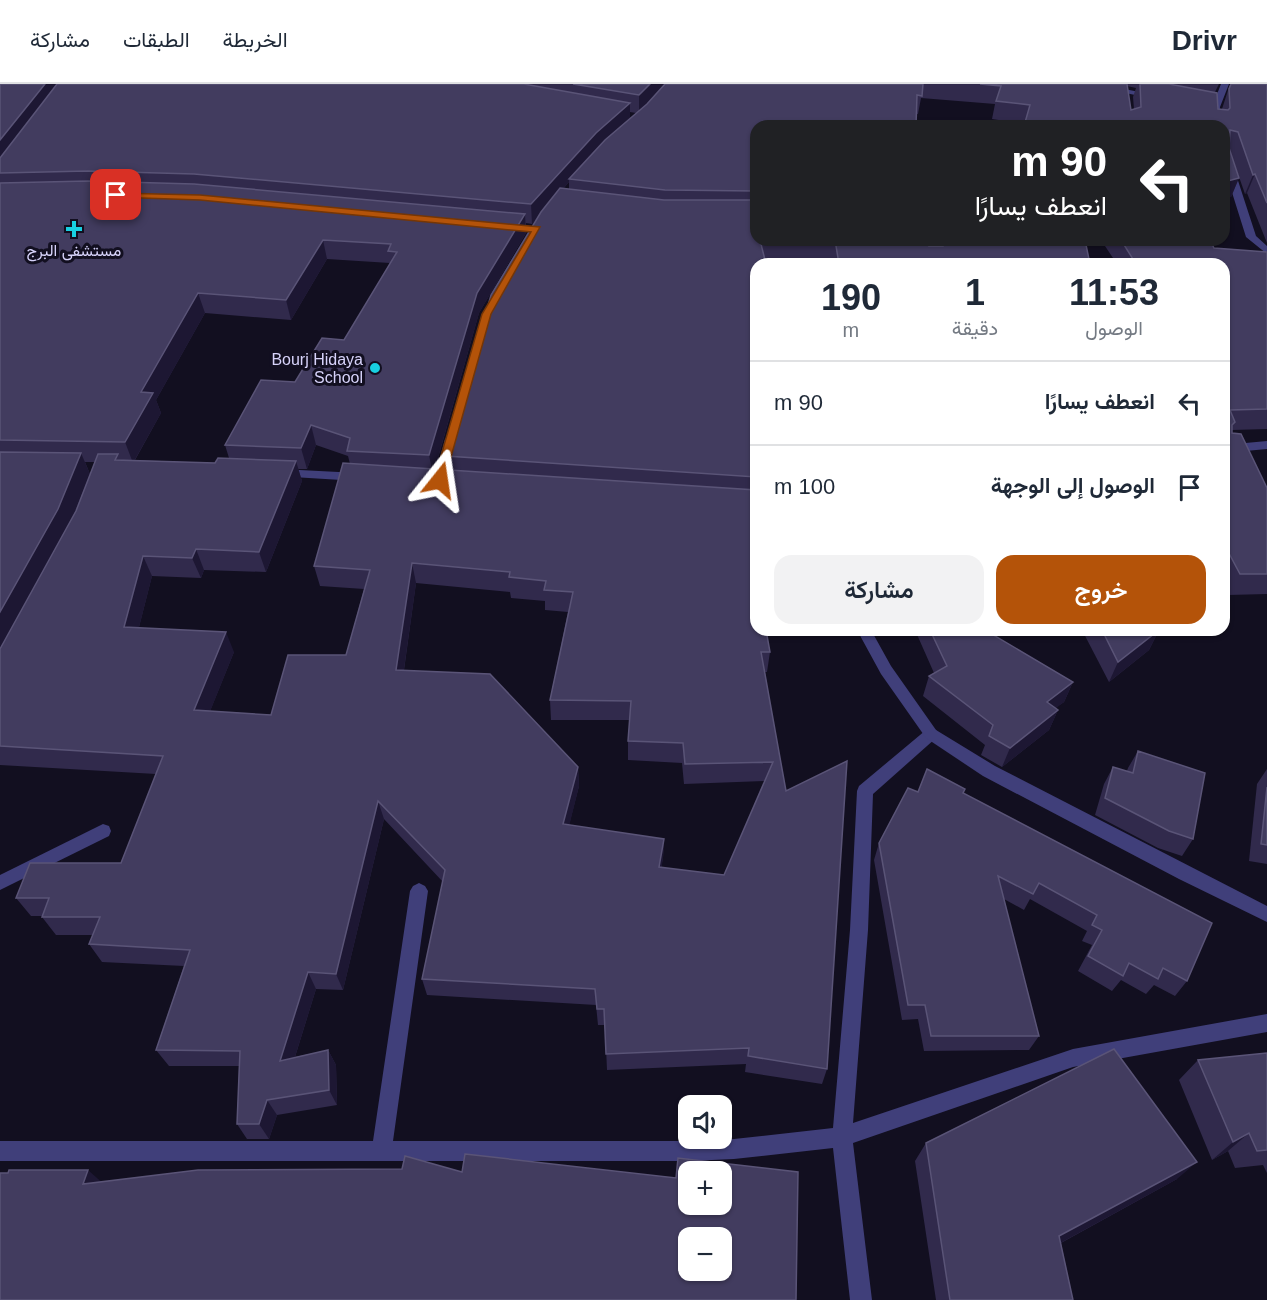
<!DOCTYPE html>
<html lang="ar">
<meta charset="utf-8">
<style>
:root{--surface:#fff;--page:#f2f2f3;--text:#1f2937;--muted:#747a83;--line:#e0e1e3;--accent:#b45309}
body{margin:0;font-family:Helvetica,Vazirmatn,sans-serif;background:var(--page);color:var(--text);direction:rtl;height:100vh;display:flex;flex-direction:column;font-size:22px;white-space:nowrap}
*{box-sizing:border-box;margin:0}
p{font-size:20px;color:var(--muted)}
.icon{flex:none;width:33px;height:33px;fill:none;stroke:currentColor;stroke-width:2;stroke-linecap:round;stroke-linejoin:round}
.map{position:relative;flex:1;overflow:hidden;direction:ltr}
.side{position:absolute;left:750px;top:174px;width:480px;height:378px;display:flex;flex-direction:column;background:var(--surface);border-radius:18px;box-shadow:0 2px 4px #0004;direction:rtl}
.side>*{flex:none}
.banner{position:absolute;left:750px;top:36px;width:480px;height:126px;border-radius:18px;box-shadow:0 2px 4px #0004;direction:rtl;background:#202124;color:#fff;overflow:hidden}
.tools{position:absolute;left:678px;top:1011px;display:grid;gap:12px}
.tools a{display:grid;place-items:center;width:54px;height:54px;border-radius:12px;background:var(--surface);box-shadow:0 2px 4px #0004;font-size:30px}
.pin{position:absolute;display:grid;place-items:center;width:51px;height:51px;color:#fff;margin:-26px;border-radius:12px;box-shadow:0 3px 9px #0006}
.me{position:absolute;width:66px;margin:-33px;rotate:15deg;stroke-linejoin:round;filter:drop-shadow(0 0 4px #0008)}
.turn{display:flex;align-items:center;gap:21px;height:126px;padding:0 24px;font-size:27px}
.turn .icon{width:78px;height:78px;stroke-width:2.5}
.turn b{display:block;font-size:42px;line-height:51px}
.eta{display:flex;justify-content:space-evenly;align-items:center;height:102px;text-align:center}
.eta b{font-size:36px;font-weight:600;line-height:42px}
.action{display:flex;gap:12px;margin-top:auto;padding:12px 24px}
.action a{flex:1;height:69px;border-radius:18px;background:var(--accent);color:#fff;font-size:24px;font-weight:600;line-height:69px;text-align:center}
.action a+a{background:var(--page);color:var(--text)}
ul{padding:0;list-style:none}
li{display:flex;align-items:center;gap:18px;height:84px;padding:0 24px;border-top:2px solid var(--line)}
li div{flex:1}
li b{display:block;font-size:22px}
li em{font-style:normal}
header{display:flex;align-items:center;gap:36px;box-sizing:border-box;height:84px;padding:0 30px;background:var(--surface);border-bottom:2px solid var(--line)}
header strong{font-size:28px}
nav{display:flex;gap:33px;margin-inline-start:auto;font-size:21px}
.map>svg:first-child{display:block}
.lines{fill:none;stroke-linecap:round;stroke-linejoin:round}
.service{fill:#403f7a;fill-rule:evenodd}
.minor{fill:#403f7a;fill-rule:evenodd}
.tertiary{fill:#403f7a;fill-rule:evenodd}
.wall{fill:#312a4c;fill-rule:evenodd}
.shaded-wall{fill:#1d1733}
.building{fill:#423c5f;stroke:#5a5477;stroke-width:1.5;fill-rule:evenodd}
.route{fill:#b45309;stroke:#753606;stroke-width:1.5}
.poi-dot{fill:#18d0e1;stroke:#120f20;stroke-width:2}
.labels{text-anchor:middle;dominant-baseline:central;stroke-width:6;stroke-linejoin:round;paint-order:stroke}
.far-poi-label{font-size:16px;fill:#d7d3fa;stroke:#120f20}
</style>
<header>
<strong>Drivr</strong>
<nav><a>الخريطة</a><a>الطبقات</a><a>مشاركة</a></nav>
</header>
<div class="map">
<svg width="1267" height="1216" viewBox="0 0 1267 1216">
<rect width="100%" height="100%" fill="#120f20"/>
<g class="lines">
<path class="service" d="M 103,740 L 109,742 L 111,747 L 109,752 L 0,806 L 0,791 Z"/>
<g class="minor">
<path d="M 1083,0 L 1101,0 L 1158,12 L 1154,15 Z"/>
<path d="M 1221,0 L 1229,0 L 1220,23 L 1221,42 L 1213,42 L 1212,23 Z"/>
<path d="M 1224,66 L 1229,69 L 1256,152 L 1267,162 L 1267,170 L 1246,153 L 1224,83 Z"/>
<path d="M 928,156 L 938,156 L 937,180 L 927,180 Z"/>
<path d="M 451,351 L 457,355 L 446,396 L 444,399 L 436,399 L 434,396 L 445,355 Z"/>
<path d="M 1267,357 L 1267,365 L 1224,369 L 1224,361 Z"/>
<path d="M 931,644 L 936,646 L 939,650 L 936,654 L 873,710 L 868,846 L 853,1039 L 1073,965 L 1267,930 L 1267,948 L 1073,983 L 853,1059 L 872,1216 L 850,1216 L 833,1064 L 734,1075 L 690,1077 L 0,1077 L 0,1057 L 373,1057 L 410,807 L 413,802 L 419,799 L 425,802 L 428,807 L 393,1057 L 690,1057 L 734,1055 L 833,1044 L 850,846 L 857,707 L 859,702 L 926,646 Z"/>
</g>
<g class="tertiary">
<path d="M 280,385 L 358,389 L 364,393 L 358,397 L 276,392 L 274,389 Z"/>
<path d="M 857,546 L 871,546 L 891,582 L 936,646 L 995,682 L 1267,822 L 1267,838 L 1179,795 L 983,692 L 926,654 L 881,590 Z"/>
</g>
</g>
<g class="wall">
<path d="M 0,0 L 1219,0 L 1215,8 L 1218,25 L 1222,25 L 1230,0 L 1267,0 L 1267,159 L 1247,109 L 1245,110 L 1230,67 L 1239,94 L 1231,113 L 1224,42 L 1024,42 L 1025,40 L 992,35 L 995,20 L 921,14 L 918,30 L 756,42 L 756,156 L 930,156 L 929,162 L 939,162 L 940,156 L 1085,156 L 1090,180 L 833,180 L 833,176 L 764,174 L 756,180 L 756,546 L 770,568 L 767,588 L 765,588 L 827,985 L 822,1000 L 745,988 L 746,980 L 607,986 L 605,941 L 598,941 L 596,921 L 427,911 L 422,895 L 443,798 L 384,735 L 343,906 L 316,905 L 295,973 L 328,966 L 336,981 L 337,1021 L 277,1031 L 269,1055 L 247,1055 L 237,1040 L 239,982 L 169,982 L 156,966 L 184,882 L 102,878 L 89,860 L 93,851 L 56,851 L 42,833 L 42,832 L 31,832 L 16,814 L 121,779 L 156,690 L 0,681 ZM 1127,2 L 1136,4 L 1133,13 L 1134,25 L 1131,26 ZM 630,28 L 636,29 L 630,35 ZM 569,98 L 569,105 L 563,105 ZM 537,134 L 446,372 L 448,386 L 435,385 L 479,229 L 526,149 L 526,139 L 532,140 ZM 327,175 L 390,179 L 344,256 L 295,298 L 225,361 L 229,374 L 215,379 L 135,376 L 161,329 L 156,316 L 205,229 L 291,236 ZM 316,361 L 348,372 L 350,380 L 314,482 L 320,502 L 364,505 L 346,571 L 271,631 L 210,627 L 234,568 L 139,543 L 152,492 L 201,494 L 204,486 L 266,488 L 302,397 L 298,385 L 307,385 ZM 85,378 L 95,378 L 76,427 L 74,431 L 90,390 ZM 416,499 L 510,508 L 511,514 L 545,517 L 545,526 L 568,528 L 550,616 L 551,636 L 630,636 L 628,657 L 628,676 L 682,679 L 684,700 L 765,697 L 724,791 L 661,784 L 663,774 L 664,755 L 569,741 L 579,702 L 578,683 L 404,586 Z"/>
<path d="M 1101,156 L 1210,156 L 1214,164 L 1267,168 L 1267,345 L 1232,346 L 1232,349 L 1267,404 L 1267,510 L 1228,511 L 1224,502 L 1224,180 L 1117,180 Z"/>
<path d="M 915,546 L 985,546 L 1073,598 L 1064,618 L 1055,624 L 1058,626 L 1049,646 L 1002,683 L 981,671 L 985,661 L 923,612 L 929,592 L 934,589 Z"/>
<path d="M 1082,546 L 1159,546 L 1149,566 L 1109,598 Z"/>
<path d="M 1138,667 L 1193,755 L 1182,772 L 1158,764 L 1095,731 L 1104,700 L 1113,683 L 1127,687 L 1128,684 Z"/>
<path d="M 1267,685 L 1267,780 L 1249,777 L 1257,700 Z"/>
<path d="M 964,709 L 1187,897 L 1175,912 L 1154,901 L 1146,910 L 1121,896 L 1112,907 L 1078,887 L 1092,861 L 1082,857 L 1087,847 L 1030,815 L 1024,826 L 1004,815 L 1039,952 L 1029,966 L 924,967 L 918,935 L 902,936 L 874,776 L 879,759 Z"/>
<path d="M 1267,969 L 1267,1089 L 1263,1081 L 1235,1084 L 1228,1067 L 1212,1076 L 1179,996 L 1198,976 Z"/>
<path d="M 926,1059 L 1177,1095 L 1061,1159 L 1073,1216 L 936,1216 L 915,1077 Z"/>
</g>
<g class="shaded-wall">
<path d="M 45,0 L 66,0 L 0,84 L 0,56 Z"/>
<path d="M 650,0 L 666,0 L 639,30 L 639,11 Z"/>
<path d="M 630,19 L 630,37 L 569,95 L 569,98 L 532,140 L 531,120 L 596,49 Z"/>
<path d="M 1042,37 L 1041,42 L 1029,42 Z"/>
<path d="M 1255,90 L 1247,109 L 1245,110 L 1253,91 Z"/>
<path d="M 1239,94 L 1231,113 L 1224,115 L 1224,98 Z"/>
<path d="M 525,130 L 526,149 L 479,229 L 433,391 L 429,371 L 477,209 Z"/>
<path d="M 323,156 L 327,175 L 291,236 L 286,216 Z"/>
<path d="M 198,209 L 205,229 L 156,316 L 161,329 L 133,379 L 125,358 L 141,308 Z"/>
<path d="M 311,341 L 316,361 L 307,385 L 301,364 Z"/>
<path d="M 81,369 L 90,390 L 68,445 L 0,571 L 0,528 Z"/>
<path d="M 296,377 L 302,397 L 266,488 L 259,468 Z"/>
<path d="M 196,465 L 204,486 L 201,494 L 192,474 Z"/>
<path d="M 143,472 L 152,492 L 134,563 L 124,543 Z"/>
<path d="M 412,479 L 416,499 L 401,606 L 396,586 Z"/>
<path d="M 1159,546 L 1149,566 L 1109,598 L 1118,578 Z"/>
<path d="M 226,548 L 234,568 L 203,645 L 194,626 Z"/>
<path d="M 1073,598 L 1064,618 L 1038,638 L 1047,618 Z"/>
<path d="M 1058,626 L 1049,646 L 1002,683 L 1010,664 Z"/>
<path d="M 578,683 L 579,702 L 565,759 L 563,740 Z"/>
<path d="M 378,717 L 384,735 L 343,906 L 336,890 Z"/>
<path d="M 664,755 L 663,774 L 659,802 L 659,783 Z"/>
<path d="M 308,888 L 316,905 L 289,992 L 280,977 Z"/>
<path d="M 328,966 L 336,981 L 337,1021 L 329,1006 Z"/>
<path d="M 267,1016 L 277,1031 L 269,1055 L 259,1040 Z"/>
<path d="M 1249,1049 L 1228,1067 L 1212,1076 L 1233,1058 Z"/>
<path d="M 1197,1078 L 1177,1095 L 1044,1168 L 1059,1152 Z"/>
<path d="M 88,1086 L 106,1102 L 83,1100 Z"/>
</g>
<g class="building">
<path d="M 0,0 L 45,0 L 0,56 Z"/>
<path d="M 57,0 L 524,0 L 630,19 L 596,49 L 531,120 L 194,90 L 88,87 L 0,89 L 0,74 Z"/>
<path d="M 573,0 L 650,0 L 639,11 Z"/>
<path d="M 665,0 L 923,0 L 922,12 L 917,11 L 916,42 L 756,42 L 756,107 L 665,106 L 569,95 L 605,56 L 647,20 Z"/>
<path d="M 980,0 L 1127,0 L 1131,26 L 1141,23 L 1140,0 L 1169,0 L 1217,9 L 1218,25 L 1228,26 L 1230,24 L 1229,5 L 1231,0 L 1267,0 L 1267,119 L 1255,90 L 1253,91 L 1238,48 L 1230,46 L 1229,64 L 1239,94 L 1224,98 L 1224,42 L 1046,42 L 1042,37 L 1029,42 L 1024,42 L 1030,21 L 996,17 L 1001,2 Z"/>
<path d="M 88,97 L 194,100 L 525,130 L 477,209 L 429,371 L 347,367 L 350,354 L 311,341 L 301,364 L 225,361 L 261,296 L 295,298 L 322,254 L 344,256 L 397,168 L 388,167 L 391,160 L 323,156 L 286,216 L 198,209 L 141,308 L 153,309 L 125,358 L 0,356 L 0,99 Z"/>
<path d="M 560,104 L 664,116 L 756,116 L 756,156 L 760,156 L 766,180 L 756,180 L 756,393 L 446,372 L 491,211 L 541,128 Z"/>
<path d="M 822,156 L 930,156 L 929,162 L 943,162 L 943,156 L 1085,156 L 1090,180 L 839,180 L 835,156 Z"/>
<path d="M 1121,156 L 1210,156 L 1214,164 L 1267,168 L 1267,325 L 1230,326 L 1235,338 L 1232,341 L 1232,349 L 1241,350 L 1267,404 L 1267,490 L 1240,490 L 1224,460 L 1224,180 L 1136,180 Z"/>
<path d="M 0,368 L 81,369 L 58,425 L 0,528 Z"/>
<path d="M 98,370 L 118,370 L 115,376 L 215,379 L 218,374 L 296,377 L 259,468 L 196,465 L 192,474 L 143,472 L 124,543 L 226,548 L 194,626 L 271,631 L 288,571 L 346,571 L 370,486 L 314,482 L 343,379 L 756,406 L 756,546 L 766,546 L 770,568 L 761,568 L 786,707 L 847,677 L 827,985 L 748,972 L 749,964 L 606,970 L 604,925 L 597,925 L 595,905 L 422,895 L 445,786 L 378,717 L 336,890 L 308,888 L 280,977 L 328,966 L 329,1006 L 267,1016 L 259,1040 L 237,1040 L 240,967 L 156,966 L 190,866 L 89,860 L 100,833 L 42,833 L 49,814 L 16,814 L 30,779 L 121,779 L 163,672 L 0,662 L 0,565 L 76,427 ZM 412,479 L 510,488 L 509,493 L 546,497 L 544,506 L 573,508 L 550,616 L 631,617 L 628,657 L 683,659 L 685,680 L 773,678 L 724,791 L 659,783 L 664,755 L 563,740 L 578,683 L 490,590 L 396,586 Z"/>
<path d="M 930,546 L 985,546 L 1073,598 L 1047,618 L 1058,626 L 1010,664 L 989,652 L 993,641 L 929,592 L 947,582 Z"/>
<path d="M 1102,546 L 1159,546 L 1118,578 Z"/>
<path d="M 1138,667 L 1205,689 L 1193,755 L 1169,747 L 1105,714 L 1113,683 L 1133,689 Z"/>
<path d="M 927,685 L 965,705 L 963,709 L 1212,839 L 1187,897 L 1163,884 L 1158,895 L 1129,879 L 1123,892 L 1088,872 L 1102,846 L 1092,841 L 1097,831 L 1039,799 L 1033,810 L 998,792 L 1039,952 L 931,952 L 925,921 L 908,921 L 879,759 L 908,704 L 918,708 Z"/>
<path d="M 1267,703 L 1267,761 L 1261,760 Z"/>
<path d="M 1114,965 L 1197,1078 L 1059,1152 L 1073,1216 L 950,1216 L 926,1059 Z"/>
<path d="M 1267,969 L 1267,1066 L 1257,1067 L 1249,1049 L 1233,1058 L 1198,976 Z"/>
<path d="M 465,1070 L 676,1094 L 678,1074 L 798,1088 L 796,1216 L 0,1216 L 0,1089 L 8,1089 L 9,1086 L 88,1086 L 83,1100 L 198,1086 L 402,1085 L 405,1072 L 462,1088 ZM 688,1088 L 722,1088 L 722,1120 L 688,1120 ZM 688,1154 L 722,1154 L 722,1186 L 688,1186 Z"/>
</g>
<path class="route" d="M 116,109 L 200,111 L 540,143 L 491,230 L 444,398 L 436,398 L 434,396 L 482,230 L 531,148 L 200,116 L 113,113 L 113,109 Z"/>
<g class="poi-dot">
<path d="M71 136h6v6h6v6h-6v6h-6v-6h-6v-6h6z"/>
<circle cx="375" cy="284" r="6"/>
</g>
<g class="labels">
<g class="far-poi-label">
<text x="74" y="166">مستشفى البرج</text>
<text x="363" y="275" text-anchor="end">Bourj Hidaya<tspan x="363" dy="18">School</tspan></text>
</g>
</g>
</svg>
<div class="tools">
<a><svg class="icon" aria-label="sound" viewBox="0 0 24 24"><path d="M4 9h4l5-4v14l-5-4H4zM17 9q2 3 0 6"/></svg></a>
<a>+</a>
<a>−</a>
</div>
<div class="pin" style="left:116px;top:111px;background:#d93025"><svg class="icon" aria-label="arrive" viewBox="0 0 24 24"><path d="M6 21V4h12l-3 4 3 4H6"/></svg></div>
<svg class="me" style="left:440px;top:396px" viewBox="-20 -20 40 40"><path d="M0-17L14 15 0 8-14 15z" fill="#b45309" stroke="#fff" stroke-width="4"/></svg>
<div class="banner">
<div class="turn"><svg class="icon" aria-label="left" viewBox="0 0 24 24"><path d="M17 20v-9H6M10 6l-5 5 5 5"/></svg><div><b>90 m</b>انعطف يسارًا</div></div>
</div>
<section class="side">
<div class="eta">
<div><b>11:53</b><p>الوصول</p></div>
<div><b>1</b><p>دقيقة</p></div>
<div><b>190</b><p>m</p></div>
</div>
<ul>
<li><svg class="icon" aria-label="left" viewBox="0 0 24 24"><path d="M17 20v-9H6M10 6l-5 5 5 5"/></svg><div><b>انعطف يسارًا</b></div><em>90 m</em></li>
<li><svg class="icon" aria-label="arrive" viewBox="0 0 24 24"><path d="M6 21V4h12l-3 4 3 4H6"/></svg><div><b>الوصول إلى الوجهة</b></div><em>100 m</em></li>
</ul>
<div class="action"><a>خروج</a><a>مشاركة</a></div>
</section>
</div>
